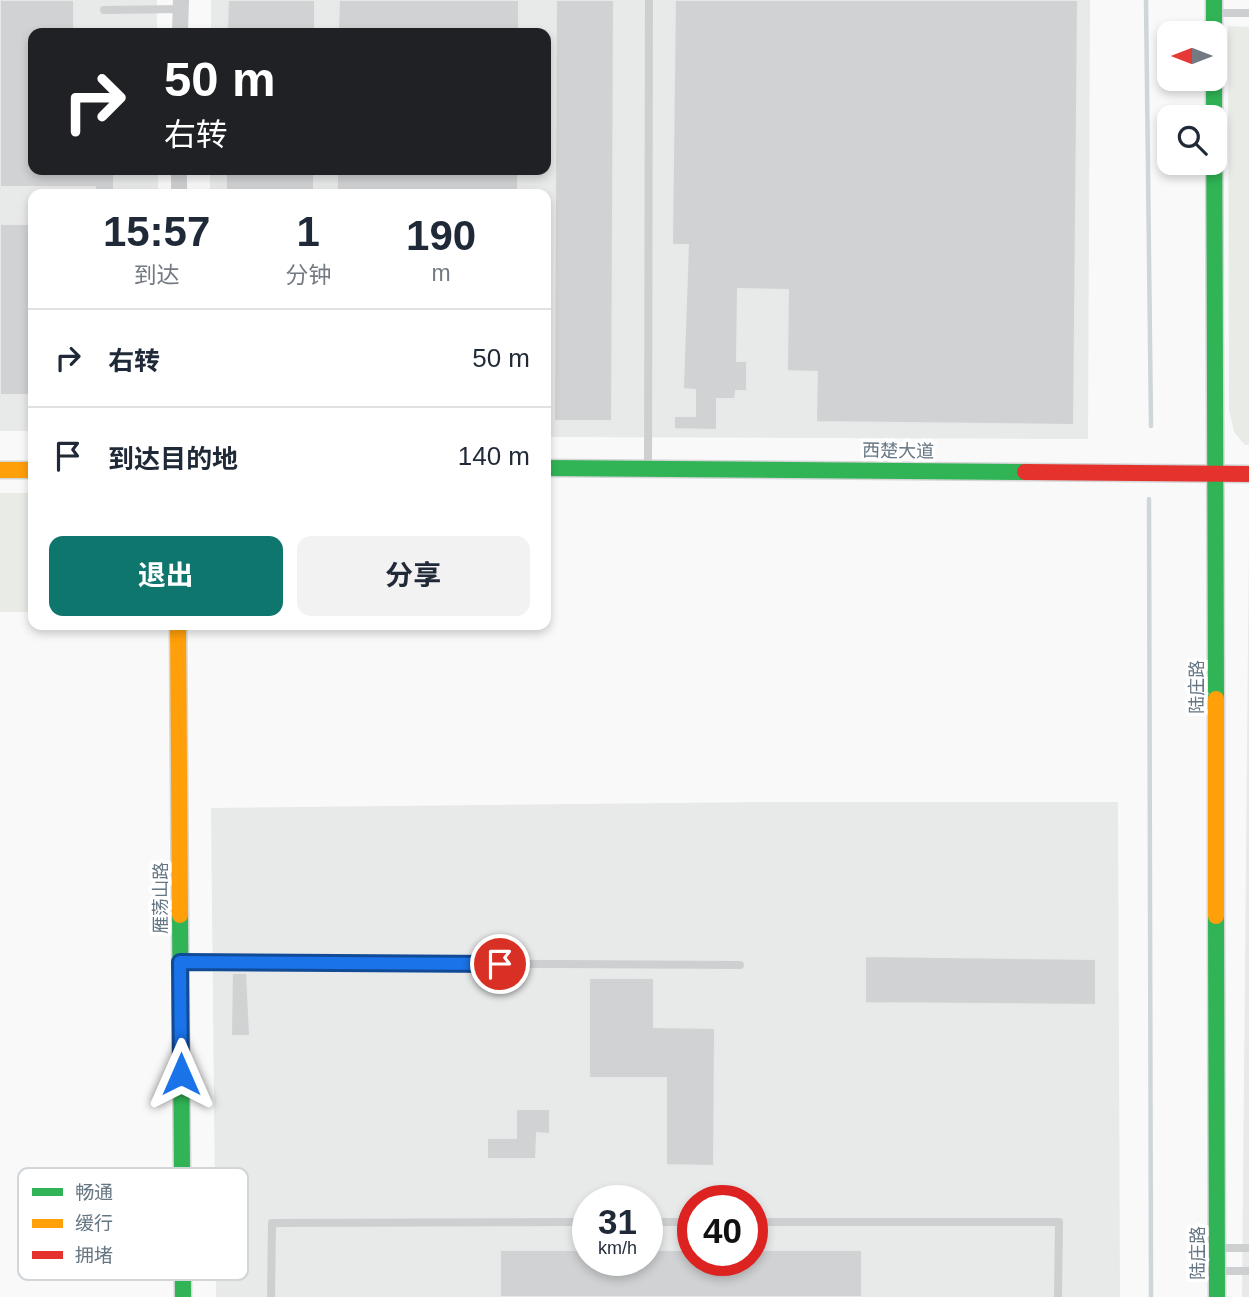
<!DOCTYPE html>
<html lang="zh">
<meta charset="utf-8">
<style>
:root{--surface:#fff;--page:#f2f2f3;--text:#1f2937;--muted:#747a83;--line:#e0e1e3;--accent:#0f766e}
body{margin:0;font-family:Helvetica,"Noto Sans SC",sans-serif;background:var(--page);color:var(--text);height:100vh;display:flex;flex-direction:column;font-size:26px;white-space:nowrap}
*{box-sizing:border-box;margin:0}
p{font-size:23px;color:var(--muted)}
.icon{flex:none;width:38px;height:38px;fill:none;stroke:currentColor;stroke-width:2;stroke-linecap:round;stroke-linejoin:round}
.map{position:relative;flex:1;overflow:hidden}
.drawer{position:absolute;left:28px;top:189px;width:523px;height:441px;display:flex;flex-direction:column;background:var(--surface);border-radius:14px;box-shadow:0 4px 10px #0003}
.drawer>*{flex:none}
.banner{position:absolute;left:28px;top:28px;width:523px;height:147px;border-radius:14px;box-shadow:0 4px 10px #0003;background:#202124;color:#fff;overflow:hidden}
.needle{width:46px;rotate:270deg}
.fabs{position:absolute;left:1157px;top:21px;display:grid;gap:14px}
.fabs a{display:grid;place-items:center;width:70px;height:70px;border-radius:14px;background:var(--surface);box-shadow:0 4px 10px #0003;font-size:35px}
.speed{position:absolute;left:572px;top:1185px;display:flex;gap:14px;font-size:35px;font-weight:700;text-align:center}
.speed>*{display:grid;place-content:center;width:91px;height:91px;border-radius:50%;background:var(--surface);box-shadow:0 4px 10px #0003;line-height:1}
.speed small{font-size:18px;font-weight:400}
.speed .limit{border:10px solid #d22;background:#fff;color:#111}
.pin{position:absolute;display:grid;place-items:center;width:60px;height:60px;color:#fff;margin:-30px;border:4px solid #fff;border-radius:50%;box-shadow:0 2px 7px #0007}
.me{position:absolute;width:77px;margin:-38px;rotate:0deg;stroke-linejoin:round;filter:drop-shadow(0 0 5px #0008)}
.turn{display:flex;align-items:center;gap:24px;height:147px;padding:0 21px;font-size:32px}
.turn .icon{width:91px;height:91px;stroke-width:2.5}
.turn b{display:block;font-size:49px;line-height:60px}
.eta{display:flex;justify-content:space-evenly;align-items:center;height:119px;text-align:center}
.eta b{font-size:42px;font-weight:700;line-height:49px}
.action{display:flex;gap:14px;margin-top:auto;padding:14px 21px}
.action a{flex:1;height:80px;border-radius:14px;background:var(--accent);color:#fff;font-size:28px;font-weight:700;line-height:80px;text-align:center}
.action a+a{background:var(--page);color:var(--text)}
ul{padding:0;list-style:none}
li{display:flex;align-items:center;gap:21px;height:98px;padding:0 21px;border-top:2px solid var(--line)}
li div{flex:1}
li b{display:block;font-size:26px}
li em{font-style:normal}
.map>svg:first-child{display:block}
.built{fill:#e8e9e9;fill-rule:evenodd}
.green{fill:#e8ebe6}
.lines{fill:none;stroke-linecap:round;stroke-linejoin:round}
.stream{stroke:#ced6d9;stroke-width:4.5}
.building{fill:#d0d2d3;stroke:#e8e8e8;stroke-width:2}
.fast-casing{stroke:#d5d6d7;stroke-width:19}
.slow-casing{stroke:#d5d6d7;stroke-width:19}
.jam-casing{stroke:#d5d6d7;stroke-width:19}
.lane{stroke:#cecfd0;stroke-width:8}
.street{stroke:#cecfd0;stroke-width:16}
.fast{stroke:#30b455;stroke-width:16}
.slow{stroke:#ff9f0a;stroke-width:16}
.jam{stroke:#e5322d;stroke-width:16}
.route-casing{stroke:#114b97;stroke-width:18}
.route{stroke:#1a73e8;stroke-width:12}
.labels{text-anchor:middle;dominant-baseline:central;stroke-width:7;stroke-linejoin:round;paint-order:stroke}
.street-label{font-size:18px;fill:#657683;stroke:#fff}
.key{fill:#fff;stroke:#d1d6da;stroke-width:2}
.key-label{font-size:19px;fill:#657683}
</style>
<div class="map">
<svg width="1249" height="1297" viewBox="0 0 1249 1297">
<rect width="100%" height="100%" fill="#f9f9f9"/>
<g class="built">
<path d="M 0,0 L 157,0 L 157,33 L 33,33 L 33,170 L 158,170 L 158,194 L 33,194 L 33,431 L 0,431 Z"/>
<path d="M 211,0 L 1090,0 L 1088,439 L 546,437 L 546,194 L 210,194 L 210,170 L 546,170 L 546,33 L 211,33 Z"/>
<path d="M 1249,532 L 1249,1297 L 1242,1297 Z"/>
<path d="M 768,802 L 1118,802 L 1120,1297 L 216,1297 L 211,808 ZM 588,1200 L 648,1200 L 648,1260 L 588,1260 ZM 693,1200 L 752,1200 L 752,1260 L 693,1260 Z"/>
</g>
<g class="green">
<path d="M 1228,26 L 1249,27 L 1249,445 L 1245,445 L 1234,432 L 1229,410 Z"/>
<rect x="0" y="493" width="33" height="119"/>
</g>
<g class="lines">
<g class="stream">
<path d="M 1146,0 L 1151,426"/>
<path d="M 1149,499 L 1151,1297"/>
</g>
</g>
<g class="building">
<path d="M 0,0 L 74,0 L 74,33 L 33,33 L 33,170 L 114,170 L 114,194 L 95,194 L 95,187 L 0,187 Z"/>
<path d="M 228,0 L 315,0 L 315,33 L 227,33 Z"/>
<path d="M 339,0 L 519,0 L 519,33 L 338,33 Z"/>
<path d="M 556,0 L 614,0 L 612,421 L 554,421 Z"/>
<path d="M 675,0 L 1078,0 L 1074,425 L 816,422 L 817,372 L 787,371 L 788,290 L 738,289 L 737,361 L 747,361 L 747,391 L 736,391 L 735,399 L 717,399 L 717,430 L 674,429 L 674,416 L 695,416 L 695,390 L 683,389 L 688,245 L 672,245 Z"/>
<rect x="226" y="170" width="88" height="24"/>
<rect x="337" y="170" width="181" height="24"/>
<rect x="0" y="224" width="33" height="171"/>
<path d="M 865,956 L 1096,959 L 1096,1005 L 865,1003 Z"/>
<path d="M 232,973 L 247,973 L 250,1036 L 231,1036 Z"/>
<path d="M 589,978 L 654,978 L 654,1027 L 715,1028 L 714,1166 L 666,1165 L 666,1078 L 589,1078 Z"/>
<path d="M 516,1109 L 550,1109 L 550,1134 L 537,1133 L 536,1159 L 487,1159 L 487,1138 L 516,1138 Z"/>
<path d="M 500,1250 L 588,1250 L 588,1260 L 648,1260 L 648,1250 L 693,1250 L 693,1260 L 752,1260 L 752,1250 L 862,1250 L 862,1297 L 500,1297 Z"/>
</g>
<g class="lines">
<g class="fast-casing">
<g id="fast">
<path d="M 1214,0 L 1214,33"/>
<path d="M 1214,76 L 1216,699"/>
<path d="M 546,468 L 1025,472"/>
<path d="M 180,915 L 183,1297"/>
<path d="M 1216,916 L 1217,1297"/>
</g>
</g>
<g class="slow-casing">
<g id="slow">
<path d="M 0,470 L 33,470"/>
<path d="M 178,625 L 180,915"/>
<path d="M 1216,699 L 1216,916"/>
</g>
</g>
<g class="jam-casing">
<path id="jam" d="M 1025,472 L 1249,474"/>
</g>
<g class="lane">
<path d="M 104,10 L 181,9"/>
<path d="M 1214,13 L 1249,13"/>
<path d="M 648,465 L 649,0"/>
<path d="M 183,962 L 740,965"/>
<path d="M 648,1222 L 693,1222"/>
<path d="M 752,1222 L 1059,1222 L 1058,1297"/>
<path d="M 1218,1248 L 1249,1248"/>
<path d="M 1217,1271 L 1249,1271"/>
<path d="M 271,1297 L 272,1223 L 588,1222"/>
</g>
<g class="street">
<path d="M 180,33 L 181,0"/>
<path d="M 179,194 L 179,170"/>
</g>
<use href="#fast" class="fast"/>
<use href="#slow" class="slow"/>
<use href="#jam" class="jam"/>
</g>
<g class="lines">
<g class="route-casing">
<path id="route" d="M 181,1074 L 180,962 L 500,964"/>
</g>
<use href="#route" class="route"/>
</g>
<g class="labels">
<g class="street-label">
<text transform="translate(898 451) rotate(1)">西楚大道</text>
<text transform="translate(1197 687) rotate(-90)">陆庄路</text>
<text transform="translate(161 898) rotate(-90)">雁荡山路</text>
<text transform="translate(1198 1253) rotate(-90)">陆庄路</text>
</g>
</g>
<rect x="18" y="1168" width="230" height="112" rx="10" class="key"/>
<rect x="32" y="1188" width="31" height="8" fill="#30b455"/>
<rect x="32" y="1219" width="31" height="9" fill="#ff9f0a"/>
<rect x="32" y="1251" width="31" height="8" fill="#e5322d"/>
<g class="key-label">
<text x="75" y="1199">畅通</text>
<text x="75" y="1230">缓行</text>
<text x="75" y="1262">拥堵</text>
</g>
</svg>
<div class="fabs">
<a><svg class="needle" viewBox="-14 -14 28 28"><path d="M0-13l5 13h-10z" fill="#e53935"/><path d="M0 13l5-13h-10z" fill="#747a83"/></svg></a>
<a><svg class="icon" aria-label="search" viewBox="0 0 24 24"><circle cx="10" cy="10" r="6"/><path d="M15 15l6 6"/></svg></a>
</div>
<div class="speed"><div>31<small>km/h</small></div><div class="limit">40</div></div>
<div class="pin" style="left:500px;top:964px;background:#d93025"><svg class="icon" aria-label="arrive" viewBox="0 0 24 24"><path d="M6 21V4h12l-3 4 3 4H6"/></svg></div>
<svg class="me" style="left:181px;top:1074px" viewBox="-20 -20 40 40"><path d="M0-17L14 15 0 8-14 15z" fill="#1a73e8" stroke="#fff" stroke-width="4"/></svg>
<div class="banner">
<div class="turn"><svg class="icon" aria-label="right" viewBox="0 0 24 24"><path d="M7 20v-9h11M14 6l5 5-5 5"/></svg><div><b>50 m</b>右转</div></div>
</div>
<section class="drawer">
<div class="eta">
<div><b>15:57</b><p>到达</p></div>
<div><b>1</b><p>分钟</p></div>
<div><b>190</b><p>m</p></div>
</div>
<ul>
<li><svg class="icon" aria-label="right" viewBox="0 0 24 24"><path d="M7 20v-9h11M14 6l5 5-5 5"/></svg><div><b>右转</b></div><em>50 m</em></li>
<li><svg class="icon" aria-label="arrive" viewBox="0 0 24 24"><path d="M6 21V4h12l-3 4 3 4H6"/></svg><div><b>到达目的地</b></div><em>140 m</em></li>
</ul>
<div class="action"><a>退出</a><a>分享</a></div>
</section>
</div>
